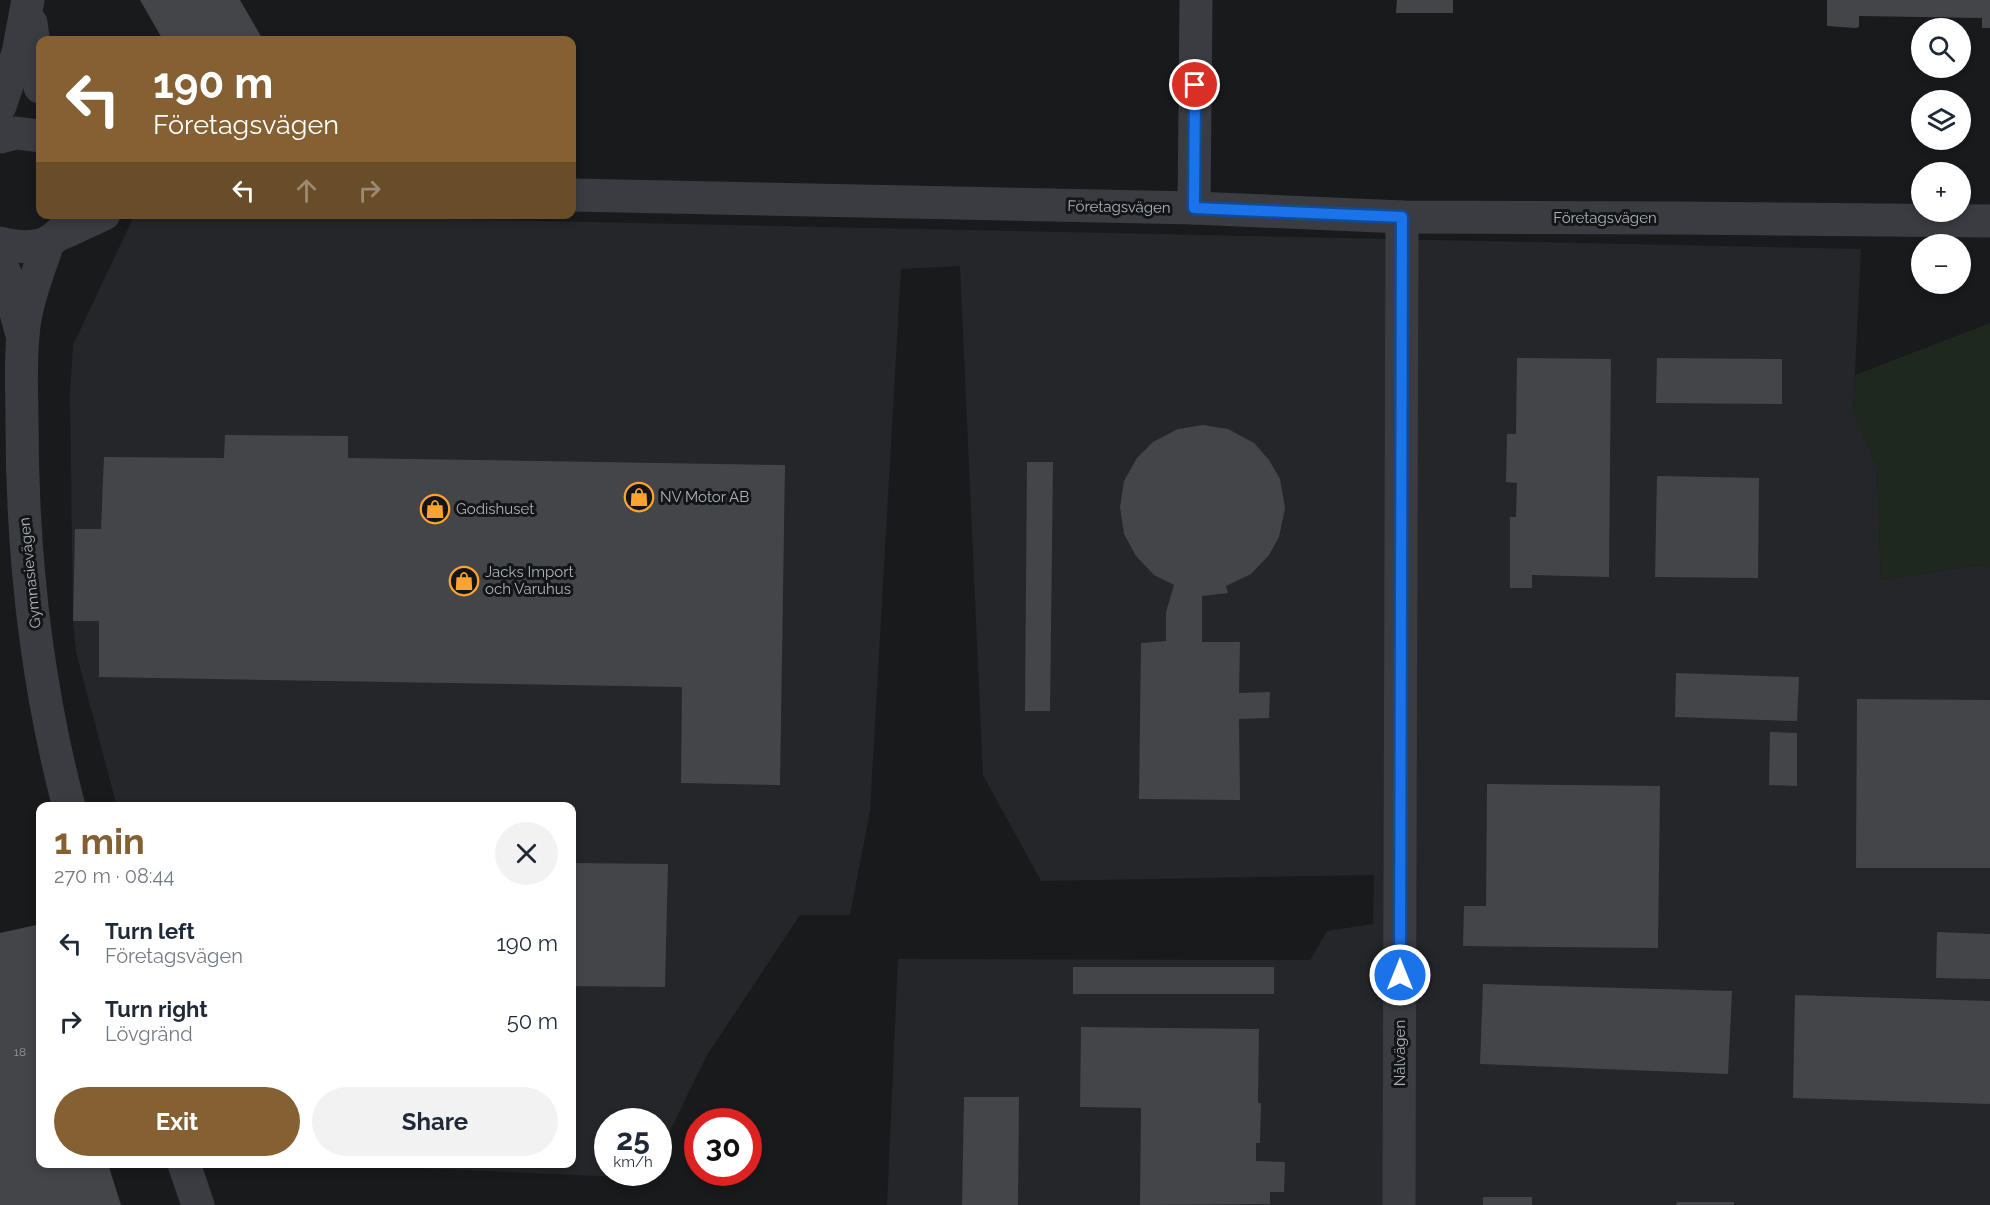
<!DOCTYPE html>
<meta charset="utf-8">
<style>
:root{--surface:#fff;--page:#f2f2f3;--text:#1f2937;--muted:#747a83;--accent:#846033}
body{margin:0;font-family:Raleway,sans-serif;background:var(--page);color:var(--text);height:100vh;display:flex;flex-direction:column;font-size:22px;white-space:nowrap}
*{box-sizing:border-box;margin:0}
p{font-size:20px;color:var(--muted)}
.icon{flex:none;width:33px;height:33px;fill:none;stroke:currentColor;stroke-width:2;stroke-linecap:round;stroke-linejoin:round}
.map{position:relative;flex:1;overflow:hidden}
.details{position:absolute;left:36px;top:802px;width:540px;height:366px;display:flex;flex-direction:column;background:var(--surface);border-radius:12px;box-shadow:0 3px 9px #0003}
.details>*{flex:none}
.guide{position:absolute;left:36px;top:36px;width:540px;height:183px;border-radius:12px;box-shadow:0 3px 9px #0003;background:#846033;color:#fff;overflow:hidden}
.fabs{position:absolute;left:1911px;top:18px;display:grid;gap:12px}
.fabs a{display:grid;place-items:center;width:60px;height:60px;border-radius:50%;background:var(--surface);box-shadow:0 3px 9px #0003;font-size:30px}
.speed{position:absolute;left:594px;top:1108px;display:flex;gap:12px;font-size:30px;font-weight:700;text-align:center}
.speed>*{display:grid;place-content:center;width:78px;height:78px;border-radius:50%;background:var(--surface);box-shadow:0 3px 9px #0003;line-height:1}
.speed small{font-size:15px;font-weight:400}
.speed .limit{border:9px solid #d22;background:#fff;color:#111}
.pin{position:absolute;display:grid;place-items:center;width:51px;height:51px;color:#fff;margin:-26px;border:3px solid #fff;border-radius:50%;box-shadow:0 2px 6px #0007}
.me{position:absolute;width:66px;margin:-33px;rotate:0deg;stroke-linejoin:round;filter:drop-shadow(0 0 4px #0008)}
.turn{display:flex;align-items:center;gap:21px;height:126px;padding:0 18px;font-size:27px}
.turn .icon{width:78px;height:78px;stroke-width:2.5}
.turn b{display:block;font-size:42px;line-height:51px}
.lanes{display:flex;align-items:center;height:57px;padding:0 18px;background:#0003;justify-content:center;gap:30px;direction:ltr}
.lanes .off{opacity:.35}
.round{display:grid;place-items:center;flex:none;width:63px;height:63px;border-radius:32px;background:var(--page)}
.summary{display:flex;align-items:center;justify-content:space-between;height:102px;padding:0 18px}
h1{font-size:36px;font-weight:700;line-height:45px;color:var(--accent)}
.cta{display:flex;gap:12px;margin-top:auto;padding:12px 18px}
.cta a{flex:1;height:69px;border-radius:36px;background:var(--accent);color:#fff;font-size:24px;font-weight:700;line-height:69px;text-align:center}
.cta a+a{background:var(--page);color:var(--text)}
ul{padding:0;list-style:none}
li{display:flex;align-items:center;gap:18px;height:78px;padding:0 18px}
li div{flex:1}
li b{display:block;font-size:22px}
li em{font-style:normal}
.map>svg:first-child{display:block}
.built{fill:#252629}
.green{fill:#1f281f}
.building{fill:#434549}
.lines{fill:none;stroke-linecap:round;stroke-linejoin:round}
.minor{stroke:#3a3c42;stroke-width:33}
.route-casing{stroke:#114b97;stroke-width:15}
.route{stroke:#1a73e8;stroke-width:10}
.labels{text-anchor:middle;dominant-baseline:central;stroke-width:6;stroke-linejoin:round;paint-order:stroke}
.number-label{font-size:12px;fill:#9197a0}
.street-label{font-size:15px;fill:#abb2bd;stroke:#141517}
.poi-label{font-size:15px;fill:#abb2bd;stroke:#141517;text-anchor:start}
</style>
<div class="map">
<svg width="1990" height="1205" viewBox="0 0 1990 1205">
<rect width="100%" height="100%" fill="#191a1c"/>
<path class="built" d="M 262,215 L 1861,249 L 1853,413 L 1877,467 L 1881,580 L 1978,565 L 1990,567 L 1990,1205 L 887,1205 L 898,959 L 1310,960 L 1327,931 L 1373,924 L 1374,875 L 1041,881 L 983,775 L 960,266 L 901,269 L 870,811 L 850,915 L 800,915 L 707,1055 L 659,1153 L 658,1122 L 608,1122 L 608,1173 L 649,1173 L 646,1178 L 323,1164 L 572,1164 L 572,807 L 117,807 L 76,652 L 73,622 L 70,395 L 73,345 L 134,216 Z"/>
<path class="green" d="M 1990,323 L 1990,567 L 1978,565 L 1881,580 L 1877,467 L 1853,414 L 1855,375 Z"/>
<g class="building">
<path d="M 140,0 L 240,0 L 263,40 L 163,40 Z"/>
<path d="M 1397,0 L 1453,0 L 1453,13 L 1396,13 Z"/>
<path d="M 1827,0 L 1990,0 L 1990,28 L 1982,28 L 1982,18 L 1859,16 L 1859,27 L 1856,28 L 1827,26 Z"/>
<path d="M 1517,358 L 1611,359 L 1609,577 L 1532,575 L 1532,588 L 1510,588 L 1510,517 L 1516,517 L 1517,483 L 1506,482 L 1507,434 L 1516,434 Z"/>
<path d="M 1657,358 L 1782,359 L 1782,404 L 1656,403 Z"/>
<path d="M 1203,425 L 1228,429 L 1254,443 L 1269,460 L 1280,479 L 1285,508 L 1279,537 L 1269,555 L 1251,574 L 1226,586 L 1228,593 L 1202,596 L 1202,642 L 1240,642 L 1239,693 L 1270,692 L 1269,718 L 1239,719 L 1240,800 L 1139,799 L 1141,643 L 1166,641 L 1166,612 L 1174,585 L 1154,575 L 1136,556 L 1124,534 L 1120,507 L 1124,481 L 1137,458 L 1153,442 L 1178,429 Z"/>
<path d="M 225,435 L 348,436 L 348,458 L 785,465 L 780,785 L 681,783 L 682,687 L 99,677 L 99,621 L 73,621 L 75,529 L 101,529 L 104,457 L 224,458 Z"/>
<path d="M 1027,462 L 1053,462 L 1050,711 L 1025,711 Z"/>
<path d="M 1657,476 L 1759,478 L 1758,578 L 1655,577 Z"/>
<path d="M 1676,673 L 1799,677 L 1797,721 L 1675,717 Z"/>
<path d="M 1857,699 L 1990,700 L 1990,868 L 1856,868 Z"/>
<path d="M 1770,732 L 1797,733 L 1797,786 L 1769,785 Z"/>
<path d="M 1487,784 L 1660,786 L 1658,948 L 1463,946 L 1464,906 L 1486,906 Z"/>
<path d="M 572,863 L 668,864 L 665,987 L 572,986 Z"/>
<path d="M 36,925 L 40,939 L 40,1164 L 108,1164 L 121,1205 L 0,1205 L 0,933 Z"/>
<path d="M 1937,932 L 1990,934 L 1990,979 L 1936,978 Z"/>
<rect x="1073" y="967" width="201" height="27"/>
<path d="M 1483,984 L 1732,991 L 1728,1074 L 1480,1064 Z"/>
<path d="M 1795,995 L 1990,1001 L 1990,1104 L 1793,1098 Z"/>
<path d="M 1081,1027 L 1259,1029 L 1258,1103 L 1261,1103 L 1260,1143 L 1256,1143 L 1256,1161 L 1285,1162 L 1284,1192 L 1270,1192 L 1270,1204 L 1140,1205 L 1141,1108 L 1080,1107 Z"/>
<path d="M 964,1097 L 1019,1097 L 1018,1205 L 962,1205 Z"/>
<rect x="1483" y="1197" width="49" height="8"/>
<path d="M 1677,1202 L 1734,1202 L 1734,1205 L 1676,1205 Z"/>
</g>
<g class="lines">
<g class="minor">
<path d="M 31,23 L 40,87"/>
<path d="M 0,106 L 18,53 L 28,0"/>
<path d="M 0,137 L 16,133 L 40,136"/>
<path d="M 572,195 L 1194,208 L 1402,217 L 1679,218 L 1990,221"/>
<path d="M 1194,208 L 1196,0"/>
<path d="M 63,233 L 104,214"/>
<path d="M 0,243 C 37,252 54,246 75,214"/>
<path d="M 48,243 C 38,273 25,304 23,336 C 20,364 22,394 22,422 C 22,552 36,682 69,807"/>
<path d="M 0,262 L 5,273 L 21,331"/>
<path d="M 184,1164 L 198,1205"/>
<path d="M 1399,1205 L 1402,217"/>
</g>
</g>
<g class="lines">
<g class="route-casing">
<path id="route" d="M 1195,85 L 1194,208 L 1402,217 L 1400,975"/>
</g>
<use href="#route" class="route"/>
</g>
<defs>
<g id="shop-ring" transform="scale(1.5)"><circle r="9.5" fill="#141517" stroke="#ffa32f" stroke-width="1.5"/><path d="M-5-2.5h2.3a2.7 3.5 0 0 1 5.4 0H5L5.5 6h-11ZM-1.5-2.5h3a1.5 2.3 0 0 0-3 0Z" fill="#ffa32f"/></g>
</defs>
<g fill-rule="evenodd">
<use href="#shop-ring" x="639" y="497"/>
<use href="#shop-ring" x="435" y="509"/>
<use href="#shop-ring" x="464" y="581"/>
</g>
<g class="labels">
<g class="number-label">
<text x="20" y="1052">18</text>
</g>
<g class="street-label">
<text transform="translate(1119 207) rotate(1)">Företagsvägen</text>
<text x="1605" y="218">Företagsvägen</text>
<text transform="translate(30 573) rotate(-96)">Gymnasievägen</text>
<text transform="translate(1400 1053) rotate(-90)">Nålvägen</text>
</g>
<g class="poi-label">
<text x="660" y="497">NV Motor AB</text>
<text x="456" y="509">Godishuset</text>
<text x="485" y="572">Jacks Import<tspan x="485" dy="17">och Varuhus</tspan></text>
</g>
</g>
</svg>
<div class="fabs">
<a><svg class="icon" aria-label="search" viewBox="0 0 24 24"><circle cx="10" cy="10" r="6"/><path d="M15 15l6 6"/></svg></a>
<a><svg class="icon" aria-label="layers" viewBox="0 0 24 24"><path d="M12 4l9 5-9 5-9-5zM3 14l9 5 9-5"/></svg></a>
<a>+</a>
<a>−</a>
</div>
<div class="speed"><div>25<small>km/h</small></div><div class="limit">30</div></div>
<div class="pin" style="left:1195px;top:85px;background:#d93025"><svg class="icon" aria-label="arrive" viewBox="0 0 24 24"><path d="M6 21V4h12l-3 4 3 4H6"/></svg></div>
<svg class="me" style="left:1400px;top:975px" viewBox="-20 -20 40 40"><circle r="17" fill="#1a73e8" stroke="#fff" stroke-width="3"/><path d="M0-11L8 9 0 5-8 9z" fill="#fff"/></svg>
<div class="guide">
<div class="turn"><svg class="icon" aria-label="left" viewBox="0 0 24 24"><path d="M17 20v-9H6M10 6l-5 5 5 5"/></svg><div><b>190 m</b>Företagsvägen</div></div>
<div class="lanes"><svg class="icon" aria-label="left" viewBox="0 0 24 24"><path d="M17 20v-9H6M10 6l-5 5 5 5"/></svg><svg class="icon off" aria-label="ahead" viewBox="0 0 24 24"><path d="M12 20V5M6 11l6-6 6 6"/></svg><svg class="icon off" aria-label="right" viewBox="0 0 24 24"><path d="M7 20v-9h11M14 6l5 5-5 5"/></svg></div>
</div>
<section class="details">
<div class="summary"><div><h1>1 min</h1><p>270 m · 08:44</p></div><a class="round"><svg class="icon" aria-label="close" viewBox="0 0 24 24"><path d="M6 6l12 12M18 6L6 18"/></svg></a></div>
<ul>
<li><svg class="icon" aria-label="left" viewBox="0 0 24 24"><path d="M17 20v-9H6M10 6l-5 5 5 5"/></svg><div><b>Turn left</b><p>Företagsvägen</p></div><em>190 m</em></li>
<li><svg class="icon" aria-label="right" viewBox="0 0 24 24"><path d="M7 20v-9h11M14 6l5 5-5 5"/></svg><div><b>Turn right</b><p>Lövgränd</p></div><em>50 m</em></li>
</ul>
<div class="cta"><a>Exit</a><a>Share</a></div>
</section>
</div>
